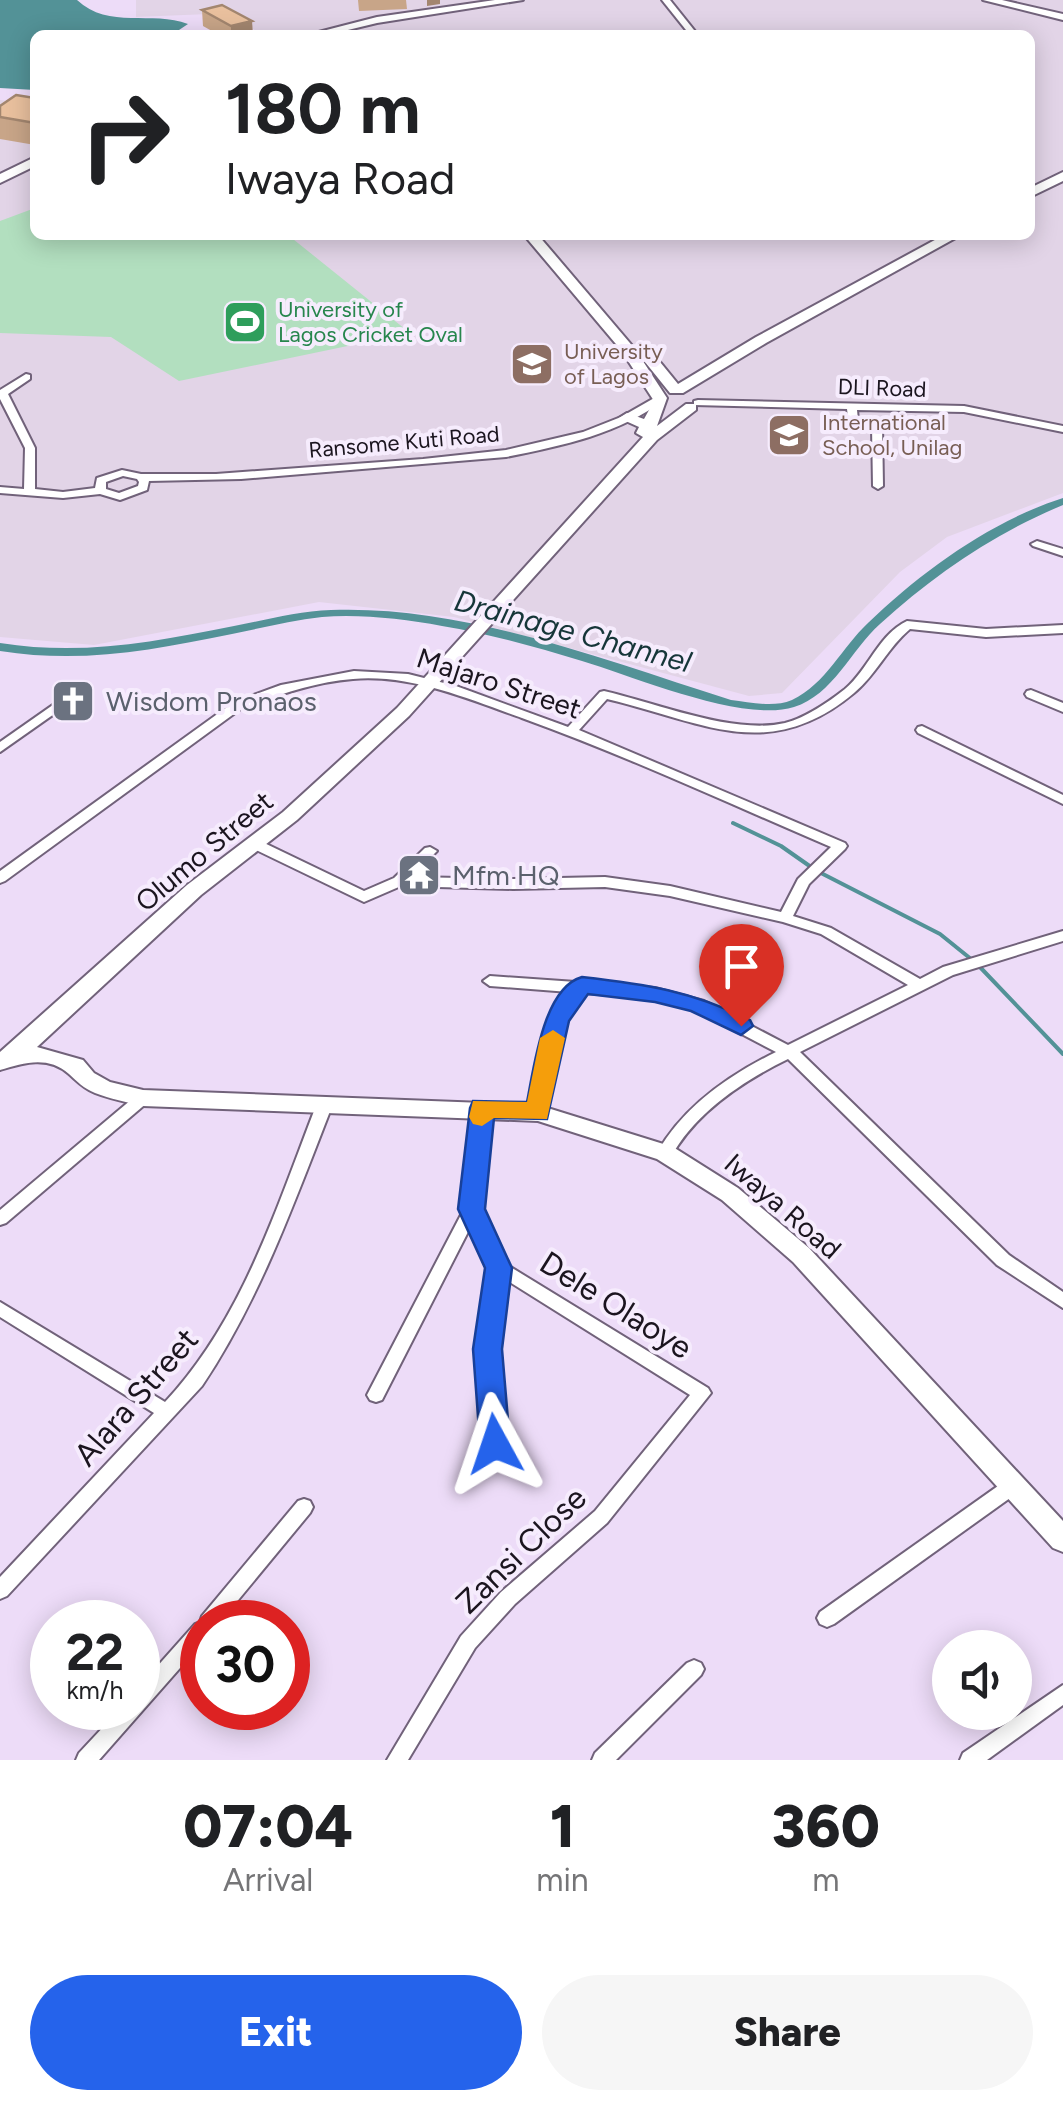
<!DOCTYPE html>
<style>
:root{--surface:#fff;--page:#f6f6f6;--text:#202124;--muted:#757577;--accent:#2563eb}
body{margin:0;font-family:Figtree,sans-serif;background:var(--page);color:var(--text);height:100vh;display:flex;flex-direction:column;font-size:38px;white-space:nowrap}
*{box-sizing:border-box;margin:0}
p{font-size:32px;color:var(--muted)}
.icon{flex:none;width:55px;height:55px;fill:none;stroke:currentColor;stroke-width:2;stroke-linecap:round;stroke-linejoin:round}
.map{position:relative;height:1760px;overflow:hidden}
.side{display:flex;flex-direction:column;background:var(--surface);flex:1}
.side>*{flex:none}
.guide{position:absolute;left:30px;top:30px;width:1005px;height:210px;border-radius:15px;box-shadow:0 5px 25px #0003;background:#fff;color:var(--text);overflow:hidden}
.controls{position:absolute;left:932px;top:1630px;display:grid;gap:20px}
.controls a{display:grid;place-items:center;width:100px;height:100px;border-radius:50%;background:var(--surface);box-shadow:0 5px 25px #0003;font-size:50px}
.speed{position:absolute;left:30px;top:1600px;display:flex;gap:20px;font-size:50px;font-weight:700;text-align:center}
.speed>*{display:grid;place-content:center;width:130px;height:130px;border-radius:50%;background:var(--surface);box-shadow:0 5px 25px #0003;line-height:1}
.speed small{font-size:25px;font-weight:400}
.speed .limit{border:15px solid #d22;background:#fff;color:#111}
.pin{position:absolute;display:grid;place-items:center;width:85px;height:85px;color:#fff;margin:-102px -42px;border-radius:50% 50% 50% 0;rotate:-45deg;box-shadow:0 0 10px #0007}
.pin .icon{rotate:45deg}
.me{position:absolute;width:110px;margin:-55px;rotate:355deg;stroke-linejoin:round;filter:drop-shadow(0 0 8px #0008)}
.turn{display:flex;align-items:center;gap:35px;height:210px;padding:0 30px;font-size:45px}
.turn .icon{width:130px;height:130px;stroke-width:2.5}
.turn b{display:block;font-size:70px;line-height:85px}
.eta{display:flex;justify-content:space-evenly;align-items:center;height:170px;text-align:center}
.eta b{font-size:60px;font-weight:800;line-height:70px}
.cta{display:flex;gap:20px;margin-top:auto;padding:20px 30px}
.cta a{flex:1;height:115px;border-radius:60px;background:var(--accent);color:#fff;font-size:40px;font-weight:800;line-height:115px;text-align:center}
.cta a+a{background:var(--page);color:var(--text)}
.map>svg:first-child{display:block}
.education{fill:#e2d4e7}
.green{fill:#b2dfbf}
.water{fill:#539297}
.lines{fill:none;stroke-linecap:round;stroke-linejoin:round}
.stream{stroke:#539297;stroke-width:4}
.canal{fill:#539297;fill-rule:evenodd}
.street-casing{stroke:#71627a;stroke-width:4}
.secondary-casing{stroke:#71627a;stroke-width:4}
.street{fill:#fff;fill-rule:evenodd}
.secondary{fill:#fff;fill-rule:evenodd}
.wall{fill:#c8a588}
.shaded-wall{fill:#a3866f}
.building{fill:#e9c09e;stroke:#a3866f;stroke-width:2.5}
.route{fill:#2563eb;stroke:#184099;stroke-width:2.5}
.slow{fill:#f59e0b}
.labels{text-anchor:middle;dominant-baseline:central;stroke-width:8;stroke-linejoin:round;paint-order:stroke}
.far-leisure-label{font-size:22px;fill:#27864d;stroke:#f6ecfd;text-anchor:start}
.far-education-label{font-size:22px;fill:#785e54;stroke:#f6ecfd;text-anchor:start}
.far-street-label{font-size:22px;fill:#1b151f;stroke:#f6ecfd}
.street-label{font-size:28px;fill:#1b151f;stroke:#f6ecfd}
.worship-label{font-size:28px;fill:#5b616d;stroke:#f6ecfd;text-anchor:start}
.water-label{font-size:30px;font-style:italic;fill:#163639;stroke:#f6ecfd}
.near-street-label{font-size:32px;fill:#1b151f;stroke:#f6ecfd}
</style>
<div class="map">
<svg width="1063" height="1760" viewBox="0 0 1063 1760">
<rect width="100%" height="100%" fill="#eddcf8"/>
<path class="education" d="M 136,0 L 1063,0 L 1063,493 L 947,537 L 900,572 L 782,693 L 749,696 L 454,617 L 319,602 L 94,645 L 0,637 L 0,100 L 35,104 L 35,235 L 1030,235 L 1030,35 L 263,35 L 236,19 L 208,14 L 136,17 Z"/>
<path class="green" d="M 35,208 L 35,235 L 288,235 L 410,333 L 179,381 L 111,337 L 0,333 L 0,221 Z"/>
<path class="water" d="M 0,0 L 77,0 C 109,30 152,10 188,24 L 176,32 L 181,35 L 35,35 L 35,90 L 0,88 Z"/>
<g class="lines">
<g class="stream">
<path d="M 733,823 L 781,846 L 811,867"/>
<path d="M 819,872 L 940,934 L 971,959"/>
<path d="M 978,965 L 1063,1054"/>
</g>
<path class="canal" d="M 1063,498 L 1063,505 C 995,533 934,575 880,624 C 851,650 833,695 794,707 C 743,723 635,677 582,661 C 536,647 490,634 442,626 C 403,619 361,614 322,617 C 292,620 262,628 232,634 C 153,650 82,664 0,651 L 0,643 C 82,656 154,642 234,626 C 266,620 298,611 331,610 C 465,605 604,660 731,700 C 750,702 773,708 792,700 C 826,684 842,647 868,623 C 922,571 991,521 1063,498 Z"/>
<g class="street-casing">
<g id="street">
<path d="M 662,0 L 670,0 L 698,35 L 690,35 Z"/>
<path d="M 26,374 L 30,375 L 30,379 L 8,394 L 35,448 L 35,489 L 63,492 L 95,488 L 97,478 L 122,470 L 141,474 L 216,474 L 423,459 L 506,450 L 583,432 L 621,417 L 656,397 L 660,396 L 665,399 C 620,434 561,446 506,457 L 241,479 L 149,481 L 147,490 L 120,500 L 100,494 L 63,498 L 0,493 L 0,487 L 24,489 L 25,448 L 0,399 L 0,390 ZM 123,476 L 137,479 L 139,482 L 138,486 L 119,493 L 106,489 L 106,482 Z"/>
<path d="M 698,400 L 964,406 L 1063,426 L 1063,432 L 964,412 L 857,410 L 858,420 L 877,421 L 882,424 L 883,486 L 878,489 L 873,486 L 872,427 L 849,425 L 847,409 L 694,405 L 694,401 Z"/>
<path d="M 1037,541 L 1063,549 L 1063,556 L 1033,546 L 1031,544 Z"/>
<path d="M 907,621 L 986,629 L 1063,625 L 1063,633 L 986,637 L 910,629 C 888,647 876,675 854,693 C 768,765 701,721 607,699 L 579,730 L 845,843 L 847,846 L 845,849 L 809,884 L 793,916 L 831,928 L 920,979 L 943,967 L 1063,931 L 1063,941 L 953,975 L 800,1052 L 1009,1255 L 1063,1292 L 1063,1308 L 997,1265 L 788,1059 C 743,1081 695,1113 671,1157 L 665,1159 L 659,1157 L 657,1153 C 683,1107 729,1075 776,1052 L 694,1009 L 655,998 L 584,993 L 564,1020 L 546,1113 L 543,1117 L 533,1117 L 530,1113 L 550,1019 L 569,992 L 490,986 L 483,981 L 490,976 L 576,982 L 582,980 L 588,983 L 655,988 L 704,1001 L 788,1045 L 908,985 L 821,934 L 783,922 L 670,896 L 605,887 L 513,889 L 401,886 L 364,902 L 248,846 L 246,843 L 248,840 L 258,840 L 364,891 L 394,878 L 425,848 L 430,847 L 437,851 L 411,877 L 513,879 L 605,877 L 670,886 L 781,912 L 798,879 L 831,847 C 728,803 627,756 522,718 C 468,699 411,674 353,679 C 315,682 278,695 242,708 L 5,881 L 0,883 L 0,871 L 234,702 L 281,685 L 354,671 L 408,674 L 456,686 L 568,727 L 600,692 L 604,691 C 657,703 733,735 785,723 C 807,717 827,703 845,689 C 868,670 879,634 907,621 Z"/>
<path d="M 1031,690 L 1063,703 L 1063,712 L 1027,697 L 1025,694 L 1027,691 Z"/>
<path d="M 70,693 L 76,697 L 74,700 L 0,752 L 0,742 Z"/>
<path d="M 922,726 L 1063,795 L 1063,804 L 918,733 L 916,730 L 918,727 Z"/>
<path d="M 143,1092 L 148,1094 L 151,1098 L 148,1102 L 6,1223 L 0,1225 L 0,1210 L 138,1094 Z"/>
<path d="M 324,1100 L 329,1102 L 332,1106 C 294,1203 260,1299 202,1386 L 7,1596 L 0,1599 L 0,1577 L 154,1413 L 0,1317 L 0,1302 L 165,1402 C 242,1320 276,1209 316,1106 L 319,1102 Z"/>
<path d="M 482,1102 L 487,1104 L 490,1108 L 480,1209 L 504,1263 L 708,1388 L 711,1393 L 607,1523 L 515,1604 L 475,1648 L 408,1760 L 387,1760 L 461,1636 L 501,1592 L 595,1511 L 690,1395 L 505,1279 L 496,1349 L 504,1444 L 501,1449 L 495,1452 L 489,1449 L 486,1444 L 478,1349 L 490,1267 L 471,1226 L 382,1400 L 376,1402 L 370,1400 L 367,1395 L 464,1209 L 474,1108 L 477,1104 Z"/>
<path d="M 1011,1479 L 1017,1481 L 1020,1487 L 1017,1493 L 834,1624 L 827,1627 L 820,1624 L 817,1618 L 820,1612 L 1005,1481 Z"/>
<path d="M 304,1499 L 310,1501 L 313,1507 L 310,1513 L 220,1622 L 202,1622 L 202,1643 L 99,1760 L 76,1760 L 79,1753 L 121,1708 L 138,1708 L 138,1688 L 195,1624 L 200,1622 L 202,1616 L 298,1501 Z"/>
<path d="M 694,1660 L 701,1663 L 704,1669 L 701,1675 L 616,1760 L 592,1760 L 595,1753 L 687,1663 Z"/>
<path d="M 1063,1685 L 1063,1705 L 987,1760 L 960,1760 L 963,1753 Z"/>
</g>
</g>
<g class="secondary-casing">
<g id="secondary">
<path d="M 495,0 L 523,0 L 377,23 L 327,35 L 307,35 L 377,17 Z"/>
<path d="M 983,0 L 1002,0 L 1063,14 L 1063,20 Z"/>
<path d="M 35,157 L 35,166 L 0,183 L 0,174 Z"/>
<path d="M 1063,172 L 1063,181 L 1030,197 L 1030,188 Z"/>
<path d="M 524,235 L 538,235 L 635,349 L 647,346 L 678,384 L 756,337 L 944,235 L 961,235 L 766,343 L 683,393 L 670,393 L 637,352 L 667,398 L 657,426 L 686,404 L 696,404 L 696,410 L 657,440 L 409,716 L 297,820 L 201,895 L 37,1047 L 83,1060 L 94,1073 L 110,1082 L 143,1090 L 538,1105 L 673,1147 L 738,1188 L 809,1248 L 1063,1521 L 1063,1552 L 1053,1548 L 793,1262 L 722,1200 L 657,1159 L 538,1121 L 143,1106 C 127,1102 110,1099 95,1093 C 83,1088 78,1082 69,1074 C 48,1055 23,1063 0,1070 L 0,1052 L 187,885 L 283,812 L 397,708 L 643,437 L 636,433 L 639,427 L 619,418 L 627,413 L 644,419 L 654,401 L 621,350 Z"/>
</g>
</g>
<use href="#street" class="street"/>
<use href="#secondary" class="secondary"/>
</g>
<g class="wall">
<path d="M 358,0 L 406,0 L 407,9 L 359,11 Z"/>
<path d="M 202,10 L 253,35 L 219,35 L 203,26 Z"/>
<path d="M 35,98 L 35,145 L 0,139 L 0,106 Z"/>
</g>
<g class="shaded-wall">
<path d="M 427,0 L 440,0 L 440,4 L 427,6 Z"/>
<path d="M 252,21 L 253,35 L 231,35 L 231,26 Z"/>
</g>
<g class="building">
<path d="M 222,5 L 252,21 L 231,26 L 202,10 Z"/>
<path d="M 16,95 L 35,98 L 35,123 L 0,117 L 0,106 Z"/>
</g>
<path class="route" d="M 582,977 C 645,984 692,991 750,1020 L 753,1026 L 741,1035 L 691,1011 L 655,1002 L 588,994 L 569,1021 L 547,1119 L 494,1118 L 485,1209 L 512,1268 L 502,1349 L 510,1444 L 505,1453 L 495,1457 L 485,1453 L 480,1444 L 473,1349 L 485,1268 L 458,1209 L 470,1108 L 473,1101 L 527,1102 C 534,1068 543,988 582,977 Z"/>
<path class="slow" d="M 553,1030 L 565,1038 L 547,1119 L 494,1118 L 482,1126 L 473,1124 L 469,1117 L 473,1101 L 527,1102 L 540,1038 Z"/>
<defs>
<g id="stadium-square" transform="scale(2.25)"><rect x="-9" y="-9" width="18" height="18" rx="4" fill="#2e9e5b" stroke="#f6ecfd"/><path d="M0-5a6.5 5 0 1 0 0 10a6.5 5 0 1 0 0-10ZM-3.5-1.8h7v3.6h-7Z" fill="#fff"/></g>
<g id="university-square" transform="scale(2.25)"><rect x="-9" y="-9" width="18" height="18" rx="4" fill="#8d6e63" stroke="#f6ecfd"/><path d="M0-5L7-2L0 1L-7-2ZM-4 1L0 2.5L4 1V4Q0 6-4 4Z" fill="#fff"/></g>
<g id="school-square" transform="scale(2.25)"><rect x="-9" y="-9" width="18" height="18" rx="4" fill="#8d6e63" stroke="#f6ecfd"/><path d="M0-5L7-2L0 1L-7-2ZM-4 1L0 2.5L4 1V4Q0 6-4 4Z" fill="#fff"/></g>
<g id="church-square" transform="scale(2.25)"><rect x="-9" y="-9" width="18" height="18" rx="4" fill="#6b7280" stroke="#f6ecfd"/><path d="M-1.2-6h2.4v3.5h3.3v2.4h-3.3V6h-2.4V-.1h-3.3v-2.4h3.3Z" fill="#fff"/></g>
<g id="temple-square" transform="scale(2.25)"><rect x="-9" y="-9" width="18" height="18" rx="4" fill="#6b7280" stroke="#f6ecfd"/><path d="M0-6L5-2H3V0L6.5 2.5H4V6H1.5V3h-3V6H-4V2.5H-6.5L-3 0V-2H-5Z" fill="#fff"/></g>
</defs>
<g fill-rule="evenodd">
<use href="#stadium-square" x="245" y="322"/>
<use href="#university-square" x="532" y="364"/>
<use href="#school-square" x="789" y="435"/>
<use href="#church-square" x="73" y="701"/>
<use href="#temple-square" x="419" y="875"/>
</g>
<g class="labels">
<g class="far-leisure-label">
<text x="278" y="309">University of<tspan x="278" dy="25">Lagos Cricket Oval</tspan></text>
</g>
<g class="far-education-label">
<text x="564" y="351">University<tspan x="564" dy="25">of Lagos</tspan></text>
<text x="822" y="422">International<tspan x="822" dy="25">School, Unilag</tspan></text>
</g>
<g class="far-street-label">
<text transform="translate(882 388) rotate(2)">DLI Road</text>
<text transform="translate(404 442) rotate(-5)">Ransome Kuti Road</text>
</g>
<g class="street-label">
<text transform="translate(499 683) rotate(18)">Majaro Street</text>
<text transform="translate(204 851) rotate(-40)">Olumo Street</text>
<text transform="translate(783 1206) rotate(41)">Iwaya Road</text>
</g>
<g class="worship-label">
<text x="106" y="701">Wisdom Pronaos</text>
<text x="452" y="875">Mfm HQ</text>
</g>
<g class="water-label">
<text transform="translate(573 631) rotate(15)">Drainage Channel</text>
</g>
<g class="near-street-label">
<text transform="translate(616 1305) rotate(32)">Dele Olaoye</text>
<text transform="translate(136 1397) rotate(-49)">Alara Street</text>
<text transform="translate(521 1550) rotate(-44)">Zansi Close</text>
</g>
</g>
</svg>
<div class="controls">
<a><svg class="icon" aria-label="sound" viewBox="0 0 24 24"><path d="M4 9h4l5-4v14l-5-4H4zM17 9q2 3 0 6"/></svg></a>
</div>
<div class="speed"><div>22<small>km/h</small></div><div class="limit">30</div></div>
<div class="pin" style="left:741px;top:1026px;background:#d93025"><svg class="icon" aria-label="arrive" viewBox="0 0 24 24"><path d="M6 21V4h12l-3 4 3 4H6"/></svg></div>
<svg class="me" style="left:495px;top:1444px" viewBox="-20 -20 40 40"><path d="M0-17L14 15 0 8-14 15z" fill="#2563eb" stroke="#fff" stroke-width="4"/></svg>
<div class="guide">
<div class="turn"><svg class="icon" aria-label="right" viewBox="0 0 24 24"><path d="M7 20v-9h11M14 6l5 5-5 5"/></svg><div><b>180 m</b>Iwaya Road</div></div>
</div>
</div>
<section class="side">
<div class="eta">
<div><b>07:04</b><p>Arrival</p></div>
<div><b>1</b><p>min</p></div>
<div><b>360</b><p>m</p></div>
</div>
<div class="cta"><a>Exit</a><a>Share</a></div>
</section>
